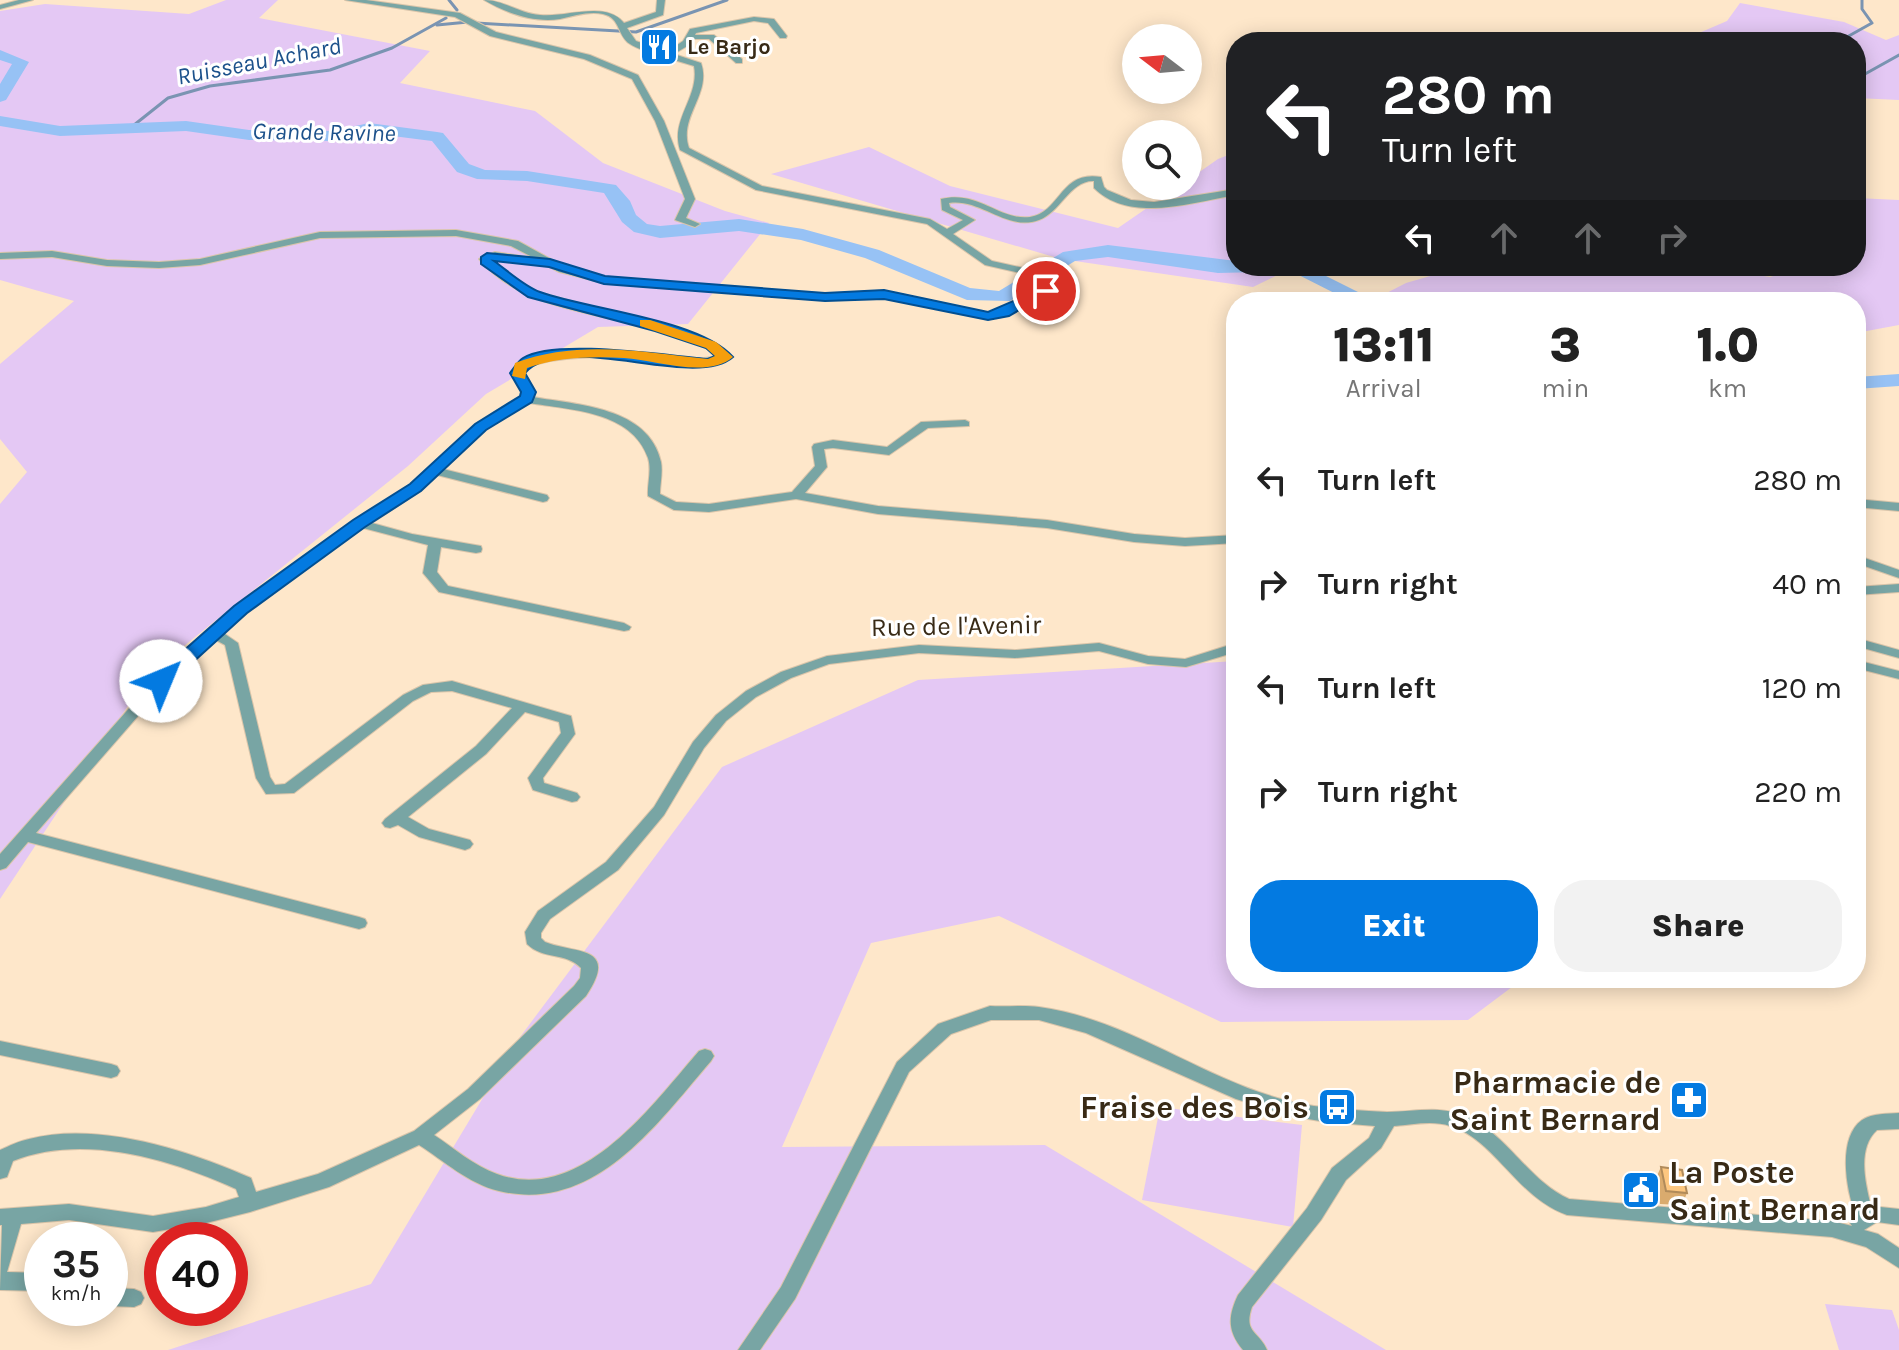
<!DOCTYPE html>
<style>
:root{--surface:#fff;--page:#f2f2f2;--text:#222;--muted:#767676;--accent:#037ae1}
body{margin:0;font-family:Karla,sans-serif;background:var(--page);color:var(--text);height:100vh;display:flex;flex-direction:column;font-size:30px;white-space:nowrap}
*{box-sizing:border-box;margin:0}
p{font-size:26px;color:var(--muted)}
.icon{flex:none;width:44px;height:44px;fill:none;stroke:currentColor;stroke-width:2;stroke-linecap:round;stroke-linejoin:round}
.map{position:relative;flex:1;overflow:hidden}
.sheet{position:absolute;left:1226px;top:292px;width:640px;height:696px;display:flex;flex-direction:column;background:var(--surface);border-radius:32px;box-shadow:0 4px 20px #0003}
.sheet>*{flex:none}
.hud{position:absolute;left:1226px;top:32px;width:640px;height:244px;border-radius:32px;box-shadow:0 4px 20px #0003;background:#202124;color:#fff;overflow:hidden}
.needle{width:52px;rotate:286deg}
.controls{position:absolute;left:1122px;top:24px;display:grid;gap:16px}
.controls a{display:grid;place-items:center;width:80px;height:80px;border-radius:50%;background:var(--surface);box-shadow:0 4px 20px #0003;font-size:40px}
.speed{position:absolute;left:24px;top:1222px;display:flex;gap:16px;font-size:40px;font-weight:700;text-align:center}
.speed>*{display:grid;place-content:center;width:104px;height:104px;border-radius:50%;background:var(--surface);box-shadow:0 4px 20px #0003;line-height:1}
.speed small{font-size:20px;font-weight:400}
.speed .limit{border:12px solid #d22;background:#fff;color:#111}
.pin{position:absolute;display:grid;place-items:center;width:68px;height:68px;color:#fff;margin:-34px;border:4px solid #fff;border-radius:50%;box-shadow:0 2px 8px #0007}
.me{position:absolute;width:88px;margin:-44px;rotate:45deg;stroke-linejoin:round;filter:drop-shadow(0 0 6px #0008)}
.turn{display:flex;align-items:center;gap:28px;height:168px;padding:0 24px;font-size:36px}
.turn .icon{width:104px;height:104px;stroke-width:2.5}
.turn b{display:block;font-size:56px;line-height:68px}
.lanes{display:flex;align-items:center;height:76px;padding:0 24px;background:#0003;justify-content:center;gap:40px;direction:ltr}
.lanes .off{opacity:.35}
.eta{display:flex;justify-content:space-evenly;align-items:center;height:136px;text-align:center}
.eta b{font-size:48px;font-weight:800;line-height:56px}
.button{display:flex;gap:16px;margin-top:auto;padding:16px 24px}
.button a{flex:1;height:92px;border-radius:32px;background:var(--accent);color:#fff;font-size:32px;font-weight:800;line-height:92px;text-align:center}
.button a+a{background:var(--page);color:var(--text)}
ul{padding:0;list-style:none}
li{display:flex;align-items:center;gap:24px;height:104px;padding:0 24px}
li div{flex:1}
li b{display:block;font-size:30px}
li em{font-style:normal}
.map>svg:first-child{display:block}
.green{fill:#e4c8f4}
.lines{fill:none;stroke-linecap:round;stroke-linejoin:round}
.stream{stroke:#7a94b2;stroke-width:3}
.river{fill:#97c2f5;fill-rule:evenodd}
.minor-casing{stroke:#dac5aa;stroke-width:2}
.minor{fill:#78a5a4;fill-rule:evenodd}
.wall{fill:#daab6e}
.building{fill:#fdc780;stroke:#b18b5a;stroke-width:2}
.route{fill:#037ae1;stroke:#024f92;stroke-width:2}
.slow{fill:#f59e0b}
.labels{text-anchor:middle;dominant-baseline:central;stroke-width:6;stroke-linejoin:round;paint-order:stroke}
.far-poi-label{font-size:22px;font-weight:bold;fill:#382a16;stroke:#fff;text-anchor:start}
.far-water-label{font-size:24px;font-style:italic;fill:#1c518b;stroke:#fff}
.street-label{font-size:26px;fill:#382a16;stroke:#fff}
.near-poi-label{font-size:32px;font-weight:bold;fill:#382a16;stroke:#fff;text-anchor:end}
</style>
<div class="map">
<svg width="1899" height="1350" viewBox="0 0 1899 1350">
<rect width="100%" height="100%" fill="#fee7ca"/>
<g class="green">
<path d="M 226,0 L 278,0 L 259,18 L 430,51 L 400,83 L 535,111 L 603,163 L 725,211 L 769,223 L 688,324 L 598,327 L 486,394 L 408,466 L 149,674 L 0,899 L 0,504 L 27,472 L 0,439 L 0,364 L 74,301 L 0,280 L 0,11 L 45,4 L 189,14 Z"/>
<path d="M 1740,3 L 1844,22 L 1886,40 L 1899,35 L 1899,100 L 1856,98 L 1856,42 L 1678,42 L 1727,21 Z"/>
<path d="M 869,147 L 950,186 L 1118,228 L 1179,186 L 1188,186 L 1188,180 L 1218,159 L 1236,152 L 1236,266 L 1296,266 L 1253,287 L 1061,259 L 771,174 Z"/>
<path d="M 1856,198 L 1899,200 L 1899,325 L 1856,333 L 1856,302 L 1369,302 L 1406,283 L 1465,266 L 1704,266 L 1770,277 L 1806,266 L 1856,266 Z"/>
<path d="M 1236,661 L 1236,978 L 1524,978 L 1468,1020 L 1221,1022 L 999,916 L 871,943 L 782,1147 L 1045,1145 L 1386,1350 L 168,1350 L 371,1284 L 517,1041 L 722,767 L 918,680 Z"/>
<path d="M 1160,1107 L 1302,1125 L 1293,1227 L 1142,1200 Z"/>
<path d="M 1825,1304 L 1892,1310 L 1899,1330 L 1899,1350 L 1839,1350 Z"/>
</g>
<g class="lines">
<g class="stream">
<path d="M 449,0 L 457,10"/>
<path d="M 476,23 L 636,32 L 727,0"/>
<path d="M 437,25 L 468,22"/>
<path d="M 1838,42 L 1872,23 L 1862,9 L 1862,0"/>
<path d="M 1856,79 L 1899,55"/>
<path d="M 129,129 L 168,98 L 210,86 L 330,70 L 392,48 L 446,18"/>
</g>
<g class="river">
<path d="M 0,50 L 29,62 L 6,100 L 0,102 L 0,84 L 12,64 L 0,60 Z"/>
<path d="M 0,116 L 60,126 L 186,121 L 249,130 L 333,131 L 369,123 L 437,132 L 443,133 L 469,164 L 485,170 L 527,171 L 616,185 L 630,201 L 636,215 L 647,224 L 660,226 L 739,219 L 803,229 L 879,250 L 970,288 L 999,291 L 1063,252 L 1108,245 L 1236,261 L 1236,266 L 1270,266 L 1260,272 L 1218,273 L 1108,257 L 1075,261 L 1010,301 L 967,300 L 865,258 L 801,240 L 739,231 L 660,238 L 634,232 L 622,222 L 604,193 L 527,181 L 477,179 L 457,172 L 432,141 L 369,133 L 333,141 L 249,140 L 186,131 L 60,136 L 0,126 Z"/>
<path d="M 1281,266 L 1306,266 L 1378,302 L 1352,302 Z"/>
<path d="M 1899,374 L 1899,386 L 1856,389 L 1856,377 Z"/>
</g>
<g class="minor-casing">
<g id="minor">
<path d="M 19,0 L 33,0 L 0,9 L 0,5 Z"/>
<path d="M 345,0 L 366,0 L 460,13 L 496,32 L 590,55 L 638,75 L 664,121 L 695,199 L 686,218 L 700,224 L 695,227 L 675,220 L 685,199 L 655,121 L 632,79 L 584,59 L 490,36 L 455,17 Z"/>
<path d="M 484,0 C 504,0 520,14 540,15 C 567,18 605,0 624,23 L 656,12 L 657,0 L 665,0 L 663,15 L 627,28 L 636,41 L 667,52 L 683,41 L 690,29 L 754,17 L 774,19 L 787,36 L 786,38 L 780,38 L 768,23 L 754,21 L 696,33 L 695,35 L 714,35 L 742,59 L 742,63 L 736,63 L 709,39 L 692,39 L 689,45 L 674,54 L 701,63 C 712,94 678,117 689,148 L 762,186 L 930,219 L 947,229 L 963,220 L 942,210 L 941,199 C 979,190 999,221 1030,217 C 1061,212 1060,170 1101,177 L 1104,187 L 1107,190 L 1131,200 L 1154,202 L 1236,189 L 1236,195 C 1193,202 1130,224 1094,188 L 1094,181 C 1070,180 1060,213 1039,220 C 1007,232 981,198 949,203 L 950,207 L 975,220 L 953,234 L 992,261 L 1051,274 L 1056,286 L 1027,306 L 988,319 L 884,298 L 825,300 L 604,283 L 559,272 L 548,266 L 496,258 L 491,260 L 511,277 L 538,292 L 696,335 L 717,344 L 729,355 L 729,359 L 713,364 C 651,365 585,346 525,368 L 524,373 L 535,392 L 533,397 C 578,405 649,407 661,462 C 663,473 660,484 660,494 L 676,502 L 709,504 L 792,492 L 815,466 L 812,447 L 814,444 L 833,440 L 887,447 L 921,422 L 965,420 L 969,422 L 969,426 L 928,428 L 889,455 L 833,448 L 824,449 L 827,467 L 805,493 L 878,506 L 1047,520 L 1134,534 L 1185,538 L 1236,535 L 1236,543 L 1185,546 L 1134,542 L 1047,528 L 878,514 L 796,499 L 709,512 L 674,510 L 648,496 C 647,484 652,470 648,458 C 632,411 570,410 529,403 L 484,429 L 443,469 L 547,495 L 549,498 L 547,501 L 543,502 L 437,475 L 420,491 L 372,523 L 412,534 L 481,546 L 482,549 L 481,552 L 476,553 L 441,547 L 437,572 L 448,586 L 624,623 L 631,627 L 629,630 L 624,631 L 439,592 L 423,573 L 428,545 L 363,528 L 334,548 L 222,632 L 238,643 L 270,777 L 275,785 L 285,784 L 403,695 L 423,685 L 452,681 L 571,716 L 575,734 L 543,778 L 544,783 L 577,793 L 580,797 L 577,801 L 572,802 L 533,790 L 528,778 L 561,733 L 559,722 L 525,712 L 486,754 L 408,817 L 429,829 L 470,840 L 473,844 L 470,848 L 465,850 L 419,837 L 398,825 L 390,828 L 385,827 L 382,823 L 385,819 L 476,746 L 512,708 L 452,691 L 431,692 L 413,701 L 294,793 L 266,794 L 256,778 L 225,645 L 214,639 L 166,684 L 36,833 L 359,917 L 365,919 L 367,923 L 365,927 L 359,929 L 28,842 L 6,868 L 0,870 L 0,854 L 156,678 L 208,629 L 353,524 L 355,520 L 360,519 L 412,485 L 476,425 L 522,397 L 523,392 L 512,373 L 516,364 C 561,347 607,351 654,355 C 674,357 697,361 717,356 C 700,341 676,335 655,329 C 596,313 521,309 479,259 L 495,252 L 534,258 L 511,246 L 456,236 L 320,238 L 200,265 L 159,268 L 107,266 L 52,257 L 0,259 L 0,253 L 52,251 L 107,260 L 159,262 L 200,259 L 320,232 L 456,230 L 518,241 L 567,268 L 604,277 L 825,294 L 884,292 L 987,313 L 1019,302 L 1045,285 L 1043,278 L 985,265 L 927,224 L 756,190 L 680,150 C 670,119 700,97 694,66 C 679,61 641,52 630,44 C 617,36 621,18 603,14 C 589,11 574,16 560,19 C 534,23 506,13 484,0 Z"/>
<path d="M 1856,499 L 1899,503 L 1899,511 L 1856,507 Z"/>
<path d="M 1856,555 L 1899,570 L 1899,578 L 1856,563 Z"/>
<path d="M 1899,584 L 1899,592 L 1856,595 L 1856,587 Z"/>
<path d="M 1856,638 L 1899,650 L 1899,658 L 1856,646 Z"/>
<path d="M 1099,643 L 1148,656 L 1185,659 L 1236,643 L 1236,652 L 1186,667 L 1148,664 L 1099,651 L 1015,658 L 919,653 L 829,664 L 791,678 L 756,697 L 726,721 L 704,748 L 664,815 L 618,870 L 550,919 L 541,933 L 541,938 L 545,942 C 575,954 620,945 586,996 L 480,1099 L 434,1135 C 454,1148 474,1166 497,1174 C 581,1205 652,1105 699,1051 L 705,1049 L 711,1051 L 714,1056 L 711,1061 C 657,1124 594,1214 499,1191 C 469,1184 444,1161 419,1145 L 329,1187 L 250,1212 L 206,1223 L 153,1232 L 69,1220 L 21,1224 L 7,1272 L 42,1273 L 42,1291 L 0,1290 L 2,1225 L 0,1225 L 0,1209 L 69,1204 L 153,1216 L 206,1207 L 239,1197 L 236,1189 C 170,1159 83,1133 13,1161 L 7,1177 L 0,1179 L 0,1150 C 9,1146 19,1141 29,1139 C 98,1121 187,1150 251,1178 L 256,1192 L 318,1174 L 414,1131 L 468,1089 L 574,986 L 580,978 L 581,968 C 566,952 543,960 527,944 L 525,932 L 538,911 L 606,862 L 654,807 L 693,742 L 716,715 L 746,691 L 781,672 L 827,656 L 919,645 L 1015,650 Z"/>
<path d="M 1856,660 L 1899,671 L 1899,679 L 1856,668 Z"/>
<path d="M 990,1006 C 1006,1007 1023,1005 1039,1007 C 1137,1020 1217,1092 1314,1106 C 1338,1109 1363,1111 1387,1112 C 1414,1112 1439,1105 1465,1116 C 1507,1133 1527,1180 1569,1199 L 1832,1221 L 1852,1226 L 1850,1223 L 1856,1215 C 1846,1191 1837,1138 1862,1120 C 1873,1113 1887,1114 1899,1113 L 1899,1129 L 1877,1130 C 1857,1148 1865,1183 1871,1206 L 1899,1209 L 1899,1225 L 1877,1222 L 1864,1230 L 1878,1234 L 1899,1248 L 1899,1268 L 1866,1247 L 1832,1237 L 1567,1215 C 1516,1197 1495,1139 1450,1126 C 1432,1120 1412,1125 1394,1126 L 1381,1148 L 1346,1180 L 1321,1220 L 1252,1307 C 1243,1333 1259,1331 1267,1350 L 1243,1350 C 1227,1331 1228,1316 1238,1295 L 1307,1208 L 1332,1168 L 1369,1138 L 1375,1126 L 1326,1122 L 1290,1116 L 1236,1099 L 1086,1033 L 1039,1020 L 991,1020 L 951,1034 L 909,1072 L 795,1299 L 760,1350 L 738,1350 L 781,1287 L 897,1062 L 938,1024 Z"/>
<path d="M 0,1041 L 111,1064 L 117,1066 L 120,1071 L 117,1076 L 111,1078 L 0,1055 Z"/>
<path d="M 110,1288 L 134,1289 L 141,1292 L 144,1298 L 141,1304 L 134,1307 L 110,1306 Z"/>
</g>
</g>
<use href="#minor" class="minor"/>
</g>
<path class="wall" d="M 1661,1167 L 1687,1193 L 1682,1205 L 1660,1204 L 1655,1180 Z"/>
<path class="building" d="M 1661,1167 L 1682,1170 L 1687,1193 L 1666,1191 Z"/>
<path class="route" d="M 487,253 L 550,259 L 605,276 L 825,293 L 884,290 L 988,312 L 1041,289 L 1052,291 L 1009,316 L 988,320 L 884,299 L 825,301 L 604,284 L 549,267 L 494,261 C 508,271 524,286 540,292 C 590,310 699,319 733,357 C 694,391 564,329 525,373 L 536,392 L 532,402 L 486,430 L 421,491 L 365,527 L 247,613 L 168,685 L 155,685 L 155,676 L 234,606 L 353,520 L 410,484 L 475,424 L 520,396 L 521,392 L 510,373 C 514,368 518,361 523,358 C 555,338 668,356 708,359 L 715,356 L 706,348 L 655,331 L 528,297 L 481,264 L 481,257 Z"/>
<path class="slow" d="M 640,320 L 650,320 L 716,342 L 733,357 C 708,379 655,360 624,358 C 592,356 557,357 527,368 L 525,379 L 512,376 L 515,363 C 577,339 644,352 708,359 L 715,356 L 706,348 L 640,326 Z"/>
<defs>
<g id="restaurant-square" transform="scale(2)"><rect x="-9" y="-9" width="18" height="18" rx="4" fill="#037ae1" stroke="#fff"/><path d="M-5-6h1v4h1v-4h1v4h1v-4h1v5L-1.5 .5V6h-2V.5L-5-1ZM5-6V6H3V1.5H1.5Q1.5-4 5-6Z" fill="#fff"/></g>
<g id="pharmacy-square" transform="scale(2)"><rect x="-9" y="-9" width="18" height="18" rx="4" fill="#037ae1" stroke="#fff"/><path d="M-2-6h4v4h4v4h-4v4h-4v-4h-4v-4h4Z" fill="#fff"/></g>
<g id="bus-square" transform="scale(2)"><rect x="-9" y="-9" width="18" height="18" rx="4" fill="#037ae1" stroke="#fff"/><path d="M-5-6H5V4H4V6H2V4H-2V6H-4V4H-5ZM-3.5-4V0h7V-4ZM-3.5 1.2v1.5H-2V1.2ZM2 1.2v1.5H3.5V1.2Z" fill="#fff"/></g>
<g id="civic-square" transform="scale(2)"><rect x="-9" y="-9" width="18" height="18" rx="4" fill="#037ae1" stroke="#fff"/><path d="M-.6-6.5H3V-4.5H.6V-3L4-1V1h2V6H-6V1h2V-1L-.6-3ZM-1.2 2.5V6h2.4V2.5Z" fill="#fff"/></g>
</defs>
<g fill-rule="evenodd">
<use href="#restaurant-square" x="659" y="47"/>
<use href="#pharmacy-square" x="1689" y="1100"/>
<use href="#bus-square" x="1337" y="1107"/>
<use href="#civic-square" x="1641" y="1190"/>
</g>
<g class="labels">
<g class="far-poi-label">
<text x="687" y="47">Le Barjo</text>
</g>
<g class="far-water-label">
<text transform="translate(259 61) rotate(-11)">Ruisseau Achard</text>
<text transform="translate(324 132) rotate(1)">Grande Ravine</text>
</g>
<g class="street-label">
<text transform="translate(956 626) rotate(-1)">Rue de l'Avenir</text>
</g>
<g class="near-poi-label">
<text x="1661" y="1082">Pharmacie de<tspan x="1661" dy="37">Saint Bernard</tspan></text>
<text x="1309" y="1107">Fraise des Bois</text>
<text x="1669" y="1172" text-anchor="start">La Poste<tspan x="1669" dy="37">Saint Bernard</tspan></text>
</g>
</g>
</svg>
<div class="controls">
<a><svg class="needle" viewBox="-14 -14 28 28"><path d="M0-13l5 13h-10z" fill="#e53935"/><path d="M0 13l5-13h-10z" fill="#767676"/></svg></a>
<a><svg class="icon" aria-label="search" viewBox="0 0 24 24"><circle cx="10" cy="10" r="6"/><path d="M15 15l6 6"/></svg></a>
</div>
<div class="speed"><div>35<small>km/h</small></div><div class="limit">40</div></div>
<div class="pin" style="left:1046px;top:291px;background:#d93025"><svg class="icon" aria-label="arrive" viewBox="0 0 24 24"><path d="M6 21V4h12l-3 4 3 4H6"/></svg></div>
<svg class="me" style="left:161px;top:681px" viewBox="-20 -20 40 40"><circle r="19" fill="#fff"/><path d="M0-13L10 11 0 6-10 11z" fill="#037ae1"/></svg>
<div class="hud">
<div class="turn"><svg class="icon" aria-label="left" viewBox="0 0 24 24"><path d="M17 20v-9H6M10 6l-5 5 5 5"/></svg><div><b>280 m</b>Turn left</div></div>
<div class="lanes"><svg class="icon" aria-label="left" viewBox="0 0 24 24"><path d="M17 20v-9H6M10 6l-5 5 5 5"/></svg><svg class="icon off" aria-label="ahead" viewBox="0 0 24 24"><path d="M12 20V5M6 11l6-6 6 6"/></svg><svg class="icon off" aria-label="ahead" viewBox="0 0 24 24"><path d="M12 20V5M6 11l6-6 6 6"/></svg><svg class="icon off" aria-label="right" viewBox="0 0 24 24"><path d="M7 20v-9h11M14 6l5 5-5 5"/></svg></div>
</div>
<section class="sheet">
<div class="eta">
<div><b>13:11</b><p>Arrival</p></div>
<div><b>3</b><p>min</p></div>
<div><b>1.0</b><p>km</p></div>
</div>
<ul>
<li><svg class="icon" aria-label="left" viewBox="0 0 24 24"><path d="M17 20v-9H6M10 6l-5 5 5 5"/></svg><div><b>Turn left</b></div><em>280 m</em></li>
<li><svg class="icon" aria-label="right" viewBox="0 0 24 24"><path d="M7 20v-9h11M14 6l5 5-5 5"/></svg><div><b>Turn right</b></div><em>40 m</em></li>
<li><svg class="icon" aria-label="left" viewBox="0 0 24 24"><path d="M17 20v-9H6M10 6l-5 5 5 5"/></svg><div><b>Turn left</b></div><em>120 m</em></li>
<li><svg class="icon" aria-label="right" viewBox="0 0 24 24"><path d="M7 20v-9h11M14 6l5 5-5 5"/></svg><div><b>Turn right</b></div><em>220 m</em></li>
</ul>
<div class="button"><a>Exit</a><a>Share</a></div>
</section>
</div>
